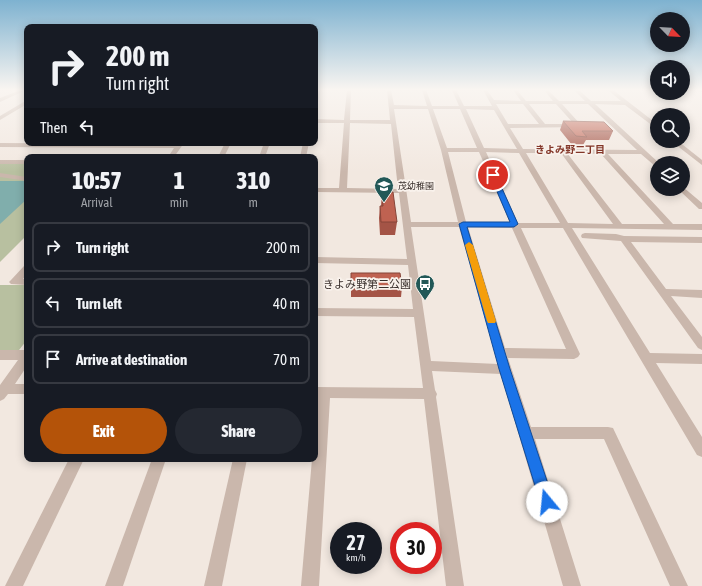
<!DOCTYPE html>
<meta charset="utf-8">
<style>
:root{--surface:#171b24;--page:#242831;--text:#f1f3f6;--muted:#9ea1a6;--line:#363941;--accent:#b45309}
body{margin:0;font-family:"Asap Condensed","Noto Sans JP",sans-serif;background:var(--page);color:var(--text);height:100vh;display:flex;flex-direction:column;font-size:15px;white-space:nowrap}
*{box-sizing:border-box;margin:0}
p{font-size:13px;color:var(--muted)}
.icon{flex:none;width:22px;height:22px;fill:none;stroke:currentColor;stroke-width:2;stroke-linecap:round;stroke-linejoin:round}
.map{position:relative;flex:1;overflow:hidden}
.sheet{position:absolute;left:24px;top:154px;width:294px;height:308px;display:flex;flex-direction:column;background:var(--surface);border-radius:8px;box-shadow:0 2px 10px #0003}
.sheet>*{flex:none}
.hud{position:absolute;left:24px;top:24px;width:294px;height:122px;border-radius:8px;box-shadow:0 2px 10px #0003;background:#171b24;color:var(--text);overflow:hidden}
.needle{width:26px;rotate:115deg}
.buttons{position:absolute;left:650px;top:12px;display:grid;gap:8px}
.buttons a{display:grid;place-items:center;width:40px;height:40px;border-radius:50%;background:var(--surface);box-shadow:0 2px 10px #0003;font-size:20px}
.speed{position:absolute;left:330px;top:522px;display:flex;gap:8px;font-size:20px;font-weight:700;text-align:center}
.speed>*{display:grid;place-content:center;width:52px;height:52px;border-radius:50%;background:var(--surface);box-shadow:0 2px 10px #0003;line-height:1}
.speed small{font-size:10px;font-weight:400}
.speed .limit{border:6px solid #d22;background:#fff;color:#111}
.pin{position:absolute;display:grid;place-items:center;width:34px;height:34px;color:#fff;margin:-17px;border:2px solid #fff;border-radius:50%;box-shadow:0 1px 4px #0007}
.me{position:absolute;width:44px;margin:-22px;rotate:343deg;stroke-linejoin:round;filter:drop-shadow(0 0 3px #0008)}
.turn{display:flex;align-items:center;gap:14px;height:84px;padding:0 16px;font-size:18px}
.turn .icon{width:52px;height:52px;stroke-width:2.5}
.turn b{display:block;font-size:28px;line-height:34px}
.then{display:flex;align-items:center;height:38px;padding:0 16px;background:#0003;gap:8px;font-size:15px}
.eta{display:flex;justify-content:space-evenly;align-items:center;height:68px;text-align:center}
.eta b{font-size:24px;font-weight:800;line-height:28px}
.cta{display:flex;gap:8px;margin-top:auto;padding:8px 16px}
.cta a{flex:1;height:46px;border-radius:24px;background:var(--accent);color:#fff;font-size:16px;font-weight:800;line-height:46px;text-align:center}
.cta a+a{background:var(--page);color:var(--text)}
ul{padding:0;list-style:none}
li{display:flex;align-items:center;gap:12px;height:50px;margin:0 8px 6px;padding:0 8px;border:2px solid var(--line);border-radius:8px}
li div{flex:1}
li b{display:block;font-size:15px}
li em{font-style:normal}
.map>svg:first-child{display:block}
.green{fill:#b8c0a0}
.water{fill:#80aeac}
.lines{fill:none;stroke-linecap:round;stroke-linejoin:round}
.minor{fill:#cab7ac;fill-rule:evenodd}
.wall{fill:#a45446}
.building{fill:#bf6251;stroke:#864539}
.route{fill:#1a73e8;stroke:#114b97}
.slow{fill:#f59e0b}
.labels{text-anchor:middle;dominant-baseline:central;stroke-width:3.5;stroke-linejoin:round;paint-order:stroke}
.far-poi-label{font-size:9px;fill:#382e2b;stroke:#f9f2ec;text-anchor:start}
.far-neighbourhood-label{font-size:10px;font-weight:bold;fill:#833628;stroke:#f9f2ec}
.poi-label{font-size:11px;fill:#382e2b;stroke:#f9f2ec;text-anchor:end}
</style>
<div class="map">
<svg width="702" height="586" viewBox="0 0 702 586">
<rect width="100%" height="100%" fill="#f2e8e0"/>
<g class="green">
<path d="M 0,164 L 27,164 L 27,235 L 0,262 Z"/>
<path d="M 0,285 L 27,285 L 27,340 L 19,350 L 0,350 Z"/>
</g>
<path class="water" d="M 0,181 L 27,181 L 27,199 L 0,224 Z"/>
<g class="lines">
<g class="minor">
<path d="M 21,90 L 26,90 L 0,102 L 0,98 Z"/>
<path d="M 316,90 L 320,90 L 318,102 L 315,104 Z"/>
<path d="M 347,90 L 351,90 L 350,120 L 390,120 L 387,90 L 391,90 L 394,105 L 427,106 L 422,90 L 426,90 L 432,106 L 459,106 L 452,90 L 456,90 L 464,106 L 492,106 L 483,90 L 487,90 L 494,100 L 521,101 L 513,90 L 517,90 L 526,101 L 553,101 L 544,90 L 548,90 L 559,101 L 585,101 L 574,90 L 579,90 L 591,101 L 621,101 L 608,90 L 613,90 L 657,124 L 657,129 L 625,105 L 595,104 L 659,163 L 657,163 L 657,167 L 655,166 L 641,154 L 608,154 L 673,224 L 702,224 L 702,230 L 572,228 L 650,353 L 702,354 L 702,364 L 656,363 L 702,437 L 702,457 L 697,455 L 563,228 L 521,228 L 580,354 L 578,357 L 574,359 L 508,358 L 531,427 L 608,427 L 613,428 L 688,586 L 670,586 L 604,439 L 535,439 L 581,586 L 563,586 L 501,374 L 432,371 L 435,390 L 437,394 L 436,397 L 464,586 L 446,586 L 424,399 L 330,398 L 319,586 L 301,586 L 312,459 L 315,459 L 315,425 L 317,398 L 315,397 L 315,387 L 423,388 L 414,317 L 315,316 L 315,308 L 413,309 L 408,265 L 315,263 L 315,257 L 407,259 L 399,193 L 315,192 L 315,188 L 339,188 L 344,123 L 315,123 L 315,119 L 344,120 ZM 496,104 L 523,104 L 539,124 L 508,124 ZM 529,104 L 556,104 L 574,124 L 545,124 ZM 562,104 L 588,104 L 637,150 L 523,149 L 510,128 L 581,127 L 581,125 ZM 394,109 L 428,109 L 441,150 L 458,222 L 411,222 ZM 433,109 L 460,109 L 477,148 L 447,148 ZM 466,109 L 494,110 L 517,149 L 484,148 ZM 350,123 L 391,124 L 398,189 L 347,188 ZM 448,152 L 479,152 L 510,223 L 466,222 ZM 486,152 L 519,153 L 560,223 L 518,223 ZM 526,153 L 561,153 L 613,224 L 568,223 ZM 567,153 L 601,154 L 664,224 L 622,224 ZM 411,227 L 459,227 L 498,364 L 431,361 ZM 468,227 L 512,228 L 566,349 L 505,348 Z"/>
<path d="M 697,90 L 702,90 L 702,92 L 697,91 Z"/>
<path d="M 27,100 L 27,104 L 0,120 L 0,116 Z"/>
<path d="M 671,141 L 678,141 L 702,160 L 702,165 Z"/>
<path d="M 0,143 L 177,144 L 184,143 L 174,157 L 168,157 L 174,148 L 0,147 Z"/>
<path d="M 225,143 L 231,143 L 224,157 L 218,157 Z"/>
<path d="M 264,143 L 270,143 L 265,157 L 259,157 Z"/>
<path d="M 303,143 L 309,143 L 306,157 L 300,157 Z"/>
<rect x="0" y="160" width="27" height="4"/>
<path d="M 0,173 L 27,177 L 27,181 L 0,177 Z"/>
<path d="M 683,187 L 702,203 L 702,209 L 699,209 L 678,189 L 683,189 Z"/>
<path d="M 585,233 L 616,234 L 624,236 L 702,237 L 702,243 L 631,242 L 666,289 L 702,290 L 702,298 L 671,296 L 702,337 L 702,350 L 698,348 L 621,241 L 582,238 L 581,236 L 582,234 Z"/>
<path d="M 27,265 L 27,274 L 23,279 L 27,279 L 27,285 L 11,284 L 9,282 L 11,280 L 24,266 Z"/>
<path d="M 0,350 L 27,350 L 27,366 L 15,384 L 27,384 L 27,394 L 8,394 L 4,399 L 0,401 L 0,385 L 18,360 L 0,360 Z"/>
<path d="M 69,459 L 84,459 L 23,586 L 5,586 Z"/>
<path d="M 152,459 L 166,459 L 123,586 L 105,586 Z"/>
<path d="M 233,459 L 247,459 L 222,586 L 204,586 Z"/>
</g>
</g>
<g class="wall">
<path d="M 563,121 L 613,131 L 609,140 L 586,140 L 583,145 L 572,145 L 560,130 Z"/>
<path d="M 382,192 L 397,222 L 395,235 L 380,235 L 379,218 L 380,206 L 381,206 Z"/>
<path d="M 351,273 L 402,287 L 401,297 L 351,297 Z"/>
</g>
<g class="building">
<path d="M 563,121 L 604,122 L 613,131 L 582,131 L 587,137 L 576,136 Z"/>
<path d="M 382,192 L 393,192 L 397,222 L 381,222 L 380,206 L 383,206 Z"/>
<path d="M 351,273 L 400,273 L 402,287 L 351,287 Z"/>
</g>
<linearGradient id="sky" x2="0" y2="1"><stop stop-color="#7eb2d0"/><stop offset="0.52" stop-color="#f9f5f1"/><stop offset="1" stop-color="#f9f5f1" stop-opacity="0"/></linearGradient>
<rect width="702" height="172" fill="url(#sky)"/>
<path class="route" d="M 493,173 L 496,175 L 518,224 L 514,227 L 467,227 L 510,369 L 554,502 L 552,507 L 547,509 L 542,507 L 540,502 L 499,369 L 459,224 L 463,222 L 510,222 L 490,175 Z"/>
<path class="slow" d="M 469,242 L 473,245 L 496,321 L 495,323 L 488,323 L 487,321 L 465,245 Z"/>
<defs>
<g id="school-pin" transform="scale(1)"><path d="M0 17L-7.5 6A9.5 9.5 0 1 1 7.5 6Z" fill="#225857" stroke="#f9f2ec"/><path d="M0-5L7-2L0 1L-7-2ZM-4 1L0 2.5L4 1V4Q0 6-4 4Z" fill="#fff"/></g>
<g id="bus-pin" transform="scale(1)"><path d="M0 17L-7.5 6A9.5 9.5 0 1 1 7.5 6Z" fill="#225857" stroke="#f9f2ec"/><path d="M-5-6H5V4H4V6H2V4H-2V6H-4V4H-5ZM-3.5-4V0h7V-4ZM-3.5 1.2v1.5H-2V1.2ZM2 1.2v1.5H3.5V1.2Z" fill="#fff"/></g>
</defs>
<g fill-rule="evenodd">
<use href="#school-pin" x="384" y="186"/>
<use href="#bus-pin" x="425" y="284"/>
</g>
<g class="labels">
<g class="far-poi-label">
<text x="398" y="186">茂幼稚園</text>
</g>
<g class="far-neighbourhood-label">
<text x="570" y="149">きよみ野二丁目</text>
</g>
<g class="poi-label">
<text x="411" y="284">きよみ野第二公園</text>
</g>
</g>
</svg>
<div class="buttons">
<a><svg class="needle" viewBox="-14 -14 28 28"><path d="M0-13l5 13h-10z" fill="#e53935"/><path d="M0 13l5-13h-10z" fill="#9ea1a6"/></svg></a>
<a><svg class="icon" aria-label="sound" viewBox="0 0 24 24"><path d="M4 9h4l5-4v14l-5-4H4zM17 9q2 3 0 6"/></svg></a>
<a><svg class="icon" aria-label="search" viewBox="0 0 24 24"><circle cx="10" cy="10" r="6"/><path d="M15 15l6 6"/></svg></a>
<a><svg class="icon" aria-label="layers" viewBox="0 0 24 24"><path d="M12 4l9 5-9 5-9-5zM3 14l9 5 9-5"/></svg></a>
</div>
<div class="speed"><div>27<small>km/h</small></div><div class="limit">30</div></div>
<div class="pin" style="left:493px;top:175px;background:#d93025"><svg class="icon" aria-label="arrive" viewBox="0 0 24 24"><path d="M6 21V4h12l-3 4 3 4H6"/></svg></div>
<svg class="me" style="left:547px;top:502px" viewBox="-20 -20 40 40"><circle r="19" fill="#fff"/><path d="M0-13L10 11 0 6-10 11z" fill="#1a73e8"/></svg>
<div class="hud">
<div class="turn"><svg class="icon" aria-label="right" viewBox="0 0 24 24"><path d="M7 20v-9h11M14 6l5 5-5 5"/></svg><div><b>200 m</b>Turn right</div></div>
<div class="then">Then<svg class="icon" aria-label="left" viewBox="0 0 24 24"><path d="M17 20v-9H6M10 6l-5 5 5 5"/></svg></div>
</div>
<section class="sheet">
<div class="eta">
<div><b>10:57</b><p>Arrival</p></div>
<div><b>1</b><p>min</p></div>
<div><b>310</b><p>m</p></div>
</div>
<ul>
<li><svg class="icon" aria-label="right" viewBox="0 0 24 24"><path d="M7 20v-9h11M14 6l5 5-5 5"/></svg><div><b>Turn right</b></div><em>200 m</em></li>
<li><svg class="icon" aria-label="left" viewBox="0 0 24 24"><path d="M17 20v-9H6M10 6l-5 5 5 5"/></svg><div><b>Turn left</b></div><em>40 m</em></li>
<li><svg class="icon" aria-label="arrive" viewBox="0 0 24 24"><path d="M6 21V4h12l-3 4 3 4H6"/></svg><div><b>Arrive at destination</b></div><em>70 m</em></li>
</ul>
<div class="cta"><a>Exit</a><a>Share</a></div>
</section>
</div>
